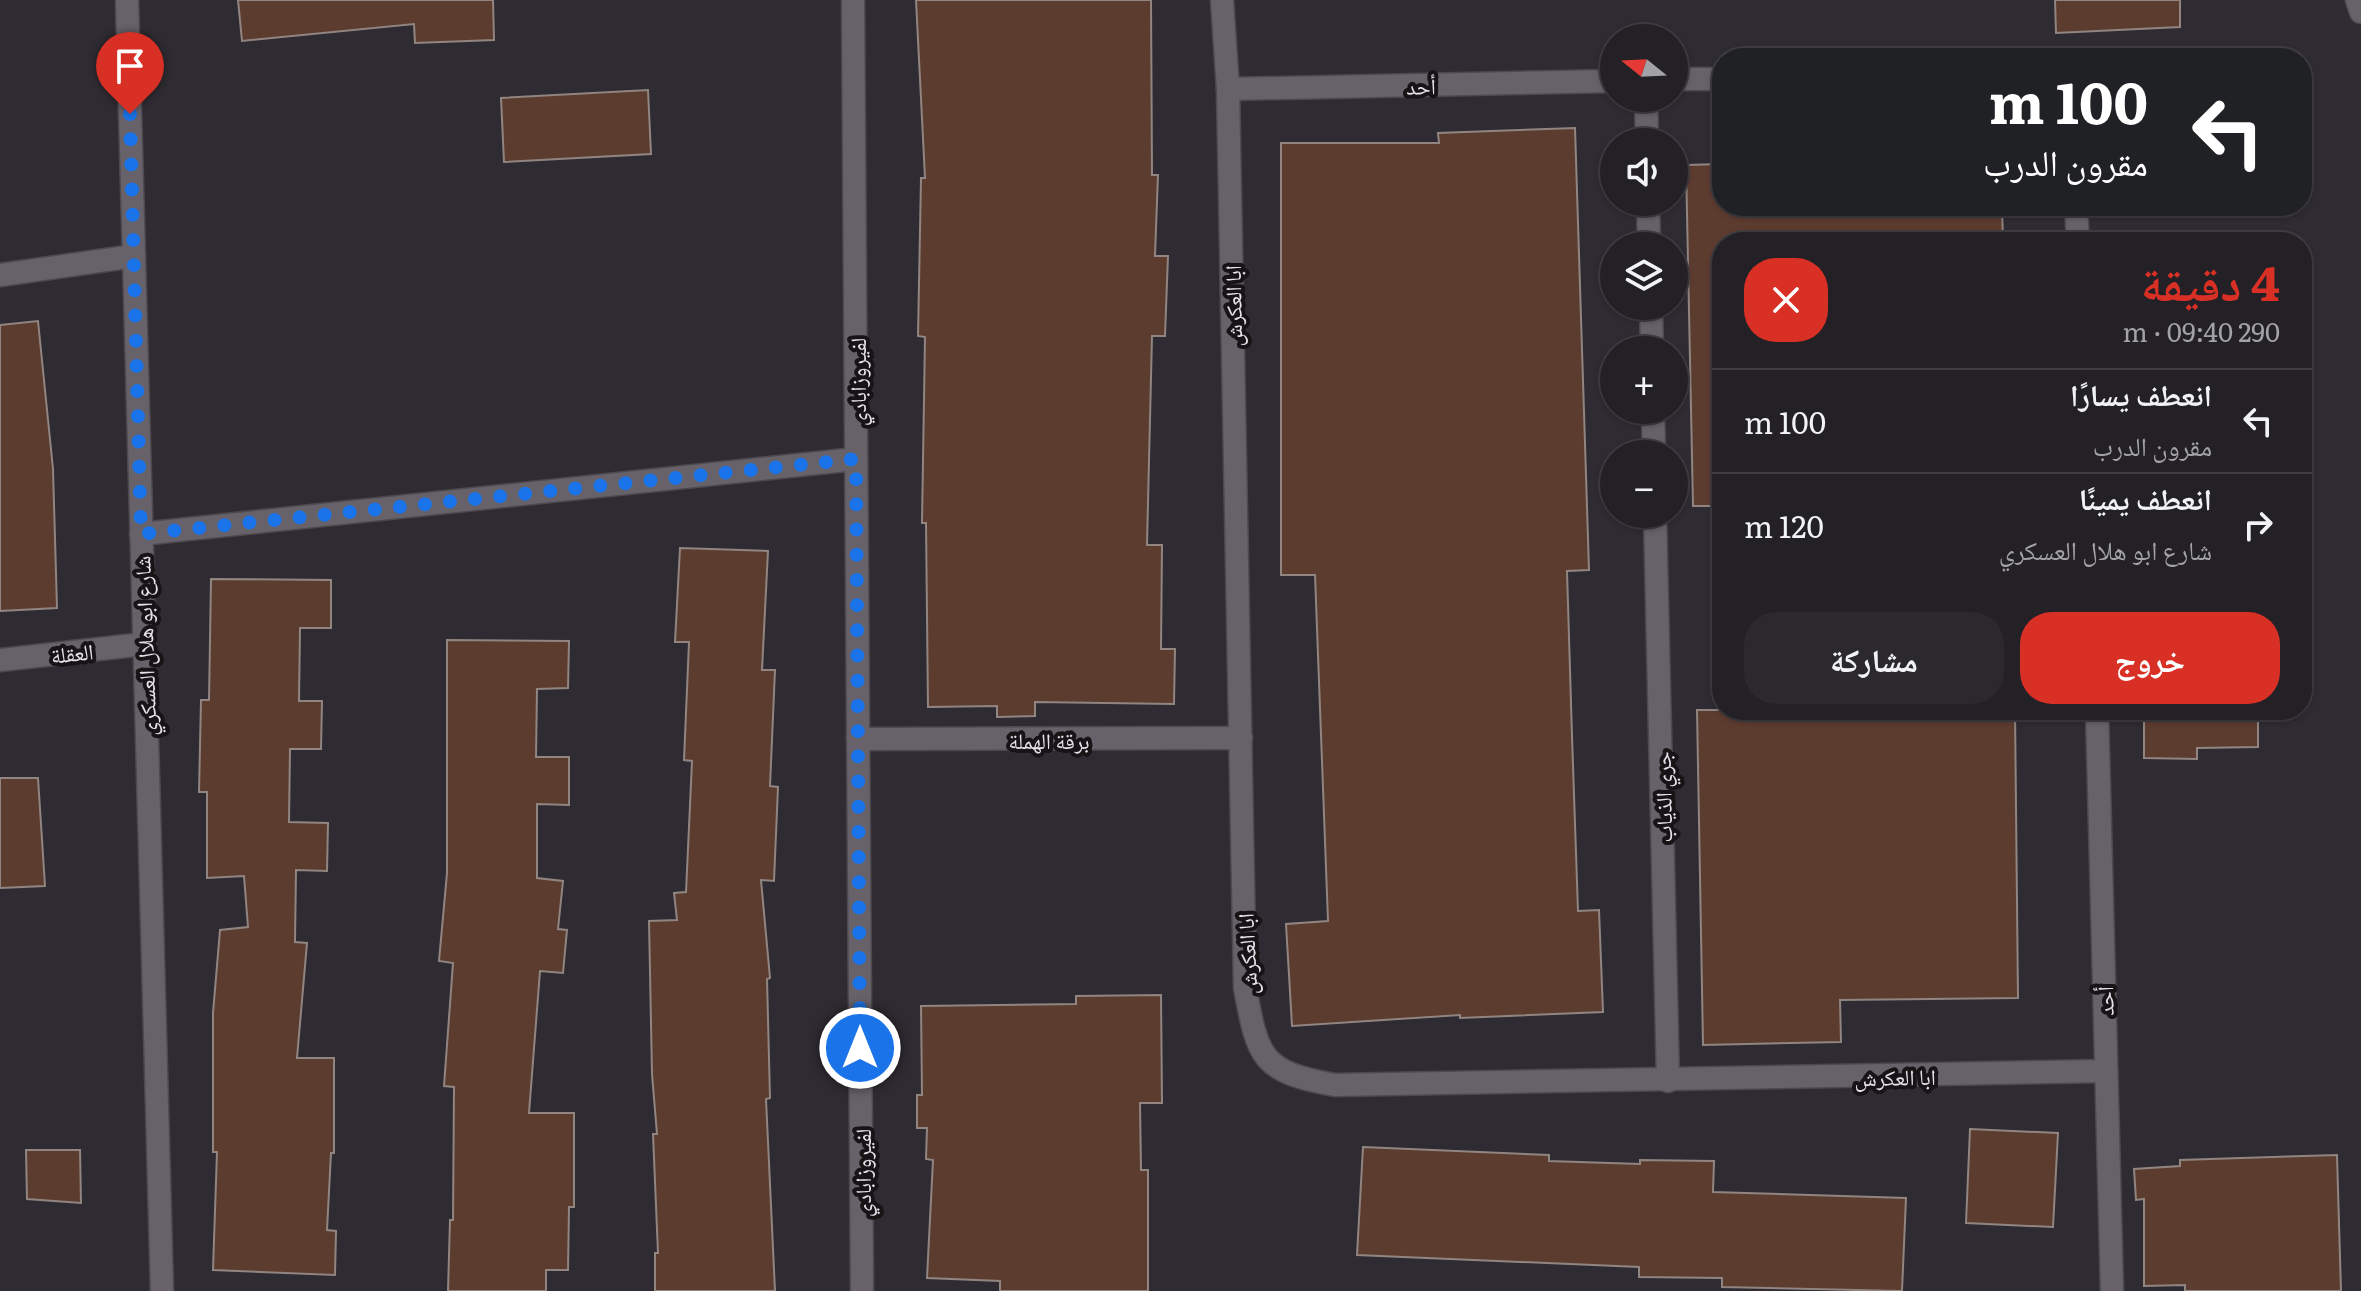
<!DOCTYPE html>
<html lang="ar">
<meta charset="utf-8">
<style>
:root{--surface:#232026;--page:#2b282e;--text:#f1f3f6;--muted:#a3a3a7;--line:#403e43;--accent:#d93025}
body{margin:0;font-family:Literata,"Noto Naskh Arabic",serif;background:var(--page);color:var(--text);direction:rtl;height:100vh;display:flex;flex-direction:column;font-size:30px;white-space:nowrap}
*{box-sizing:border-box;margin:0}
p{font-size:26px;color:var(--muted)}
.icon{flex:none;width:44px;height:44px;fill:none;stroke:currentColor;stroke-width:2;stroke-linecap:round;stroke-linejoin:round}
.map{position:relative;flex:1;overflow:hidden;direction:ltr}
.drawer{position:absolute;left:1712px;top:232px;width:600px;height:488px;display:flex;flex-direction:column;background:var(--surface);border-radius:32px;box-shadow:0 2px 6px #0004,0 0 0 2px var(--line);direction:rtl}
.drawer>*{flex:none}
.guide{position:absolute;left:1712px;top:48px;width:600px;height:168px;border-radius:32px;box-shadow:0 2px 6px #0004,0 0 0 2px var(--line);direction:rtl;background:#202124;color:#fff;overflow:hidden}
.needle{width:52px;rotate:288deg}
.buttons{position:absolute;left:1600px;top:24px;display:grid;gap:16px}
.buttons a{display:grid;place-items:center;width:88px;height:88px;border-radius:50%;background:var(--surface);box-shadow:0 2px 6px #0004,0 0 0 2px var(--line);font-size:40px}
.pin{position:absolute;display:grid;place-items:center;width:68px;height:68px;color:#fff;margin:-82px -34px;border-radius:50% 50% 50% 0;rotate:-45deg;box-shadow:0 0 8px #0007}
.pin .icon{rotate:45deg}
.me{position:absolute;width:88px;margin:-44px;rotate:0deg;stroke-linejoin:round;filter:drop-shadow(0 0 6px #0008)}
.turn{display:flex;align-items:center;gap:28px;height:168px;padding:0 32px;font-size:36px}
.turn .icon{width:104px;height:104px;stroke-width:2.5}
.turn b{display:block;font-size:56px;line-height:68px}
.round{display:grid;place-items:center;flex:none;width:84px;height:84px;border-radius:32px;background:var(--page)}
.overview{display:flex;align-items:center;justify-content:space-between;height:136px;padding:0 32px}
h1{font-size:48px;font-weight:700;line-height:60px;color:var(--accent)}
.primary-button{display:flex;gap:16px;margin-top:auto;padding:16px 32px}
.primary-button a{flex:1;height:92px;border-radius:32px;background:var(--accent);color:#fff;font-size:32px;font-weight:700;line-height:92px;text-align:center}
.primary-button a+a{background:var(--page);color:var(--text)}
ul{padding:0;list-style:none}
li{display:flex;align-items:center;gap:24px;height:104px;padding:0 32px;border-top:2px solid var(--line)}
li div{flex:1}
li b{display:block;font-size:30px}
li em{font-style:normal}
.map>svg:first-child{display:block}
.building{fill:#5d3c30;stroke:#908581;stroke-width:2}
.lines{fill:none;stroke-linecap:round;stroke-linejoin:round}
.minor-casing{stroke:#4d494f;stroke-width:25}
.tertiary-casing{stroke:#4d494f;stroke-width:25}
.minor{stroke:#67626a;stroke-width:22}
.tertiary{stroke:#67626a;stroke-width:22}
.route{stroke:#1a73e8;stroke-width:14;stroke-dasharray:0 25.2}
.labels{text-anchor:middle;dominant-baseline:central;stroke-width:8;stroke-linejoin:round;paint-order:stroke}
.street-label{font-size:22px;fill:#e5e2e7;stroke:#161417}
</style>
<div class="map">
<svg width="2361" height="1291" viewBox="0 0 2361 1291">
<rect width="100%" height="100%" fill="#2f2b32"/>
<g class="building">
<path d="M 238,0 L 493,0 L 494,40 L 415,43 L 414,24 L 242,41 Z"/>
<path d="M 916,0 L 1151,0 L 1152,175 L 1158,175 L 1155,256 L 1168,256 L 1165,336 L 1152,336 L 1147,545 L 1162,545 L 1161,649 L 1175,649 L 1174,704 L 1035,702 L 1035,716 L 997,717 L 997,706 L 928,707 L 926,523 L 922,523 L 925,337 L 918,336 L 921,178 L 925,178 Z"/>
<path d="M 2055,0 L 2180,0 L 2180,27 L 2056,33 Z"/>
<path d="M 648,90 L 651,154 L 504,162 L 501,98 Z"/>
<path d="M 1575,128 L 1589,570 L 1567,571 L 1572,736 L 1578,911 L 1599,910 L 1603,1012 L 1460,1018 L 1460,1015 L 1292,1026 L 1286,924 L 1328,921 L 1315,575 L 1281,575 L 1281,143 L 1439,143 L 1438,133 Z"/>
<path d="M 1722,164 L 1722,206 L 2002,206 L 2003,242 L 1722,242 L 1722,506 L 1693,506 L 1686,165 Z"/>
<path d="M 38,321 L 53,469 L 57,608 L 0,611 L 0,325 Z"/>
<path d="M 680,548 L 768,551 L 762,670 L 775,670 L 770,786 L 778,787 L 774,881 L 761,880 L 770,978 L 767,979 L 770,1098 L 766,1099 L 775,1291 L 655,1291 L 655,1253 L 658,1253 L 653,1134 L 657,1134 L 652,1074 L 649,921 L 677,920 L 674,893 L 686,892 L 692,761 L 684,760 L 689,642 L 675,642 Z"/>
<path d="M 211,579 L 331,580 L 331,628 L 300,628 L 299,701 L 322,701 L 321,749 L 290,749 L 289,822 L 328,823 L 327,871 L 296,870 L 295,942 L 307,943 L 297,1058 L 334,1058 L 334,1153 L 331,1153 L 327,1230 L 336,1231 L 335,1275 L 213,1270 L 217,1152 L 213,1152 L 213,1013 L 220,930 L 248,927 L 244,876 L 207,878 L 207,792 L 199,792 L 201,700 L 209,700 Z"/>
<path d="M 447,640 L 569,641 L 568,688 L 537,689 L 536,757 L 569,757 L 569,805 L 537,804 L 537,878 L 563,881 L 558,929 L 567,930 L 563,973 L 540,971 L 529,1113 L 574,1113 L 574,1207 L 569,1207 L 568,1270 L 546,1270 L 546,1291 L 448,1291 L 450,1220 L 453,1220 L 454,1087 L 444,1086 L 453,963 L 439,961 L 447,873 Z"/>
<path d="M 1697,710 L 2015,710 L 2018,998 L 1840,1000 L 1841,1042 L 1703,1045 Z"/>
<path d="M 2144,710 L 2258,710 L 2258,747 L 2197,748 L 2197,759 L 2144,758 Z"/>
<path d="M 0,778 L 38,778 L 45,886 L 0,888 Z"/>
<path d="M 1161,995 L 1162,1103 L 1140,1103 L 1141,1170 L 1148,1170 L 1148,1291 L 1000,1291 L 1000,1281 L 927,1278 L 933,1160 L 926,1159 L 927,1128 L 917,1128 L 917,1095 L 922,1095 L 921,1006 L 1076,1004 L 1076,996 Z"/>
<path d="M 1970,1129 L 2058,1133 L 2053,1227 L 1966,1223 Z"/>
<path d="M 1363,1147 L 1549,1155 L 1549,1161 L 1640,1164 L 1640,1160 L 1714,1161 L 1713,1192 L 1906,1198 L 1902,1291 L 1722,1287 L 1722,1278 L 1639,1277 L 1639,1267 L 1357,1255 Z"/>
<path d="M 26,1150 L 80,1150 L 81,1203 L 27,1199 Z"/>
<path d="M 2337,1155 L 2341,1291 L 2185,1291 L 2185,1285 L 2144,1286 L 2144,1199 L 2136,1200 L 2134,1169 L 2180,1166 L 2180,1160 Z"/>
</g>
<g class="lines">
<g class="minor-casing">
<g id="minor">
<path d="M 127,0 L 162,1291"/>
<path d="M 853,0 L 862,1291"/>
<path d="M 1222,0 L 1228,89 L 1245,988 C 1258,1058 1261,1072 1335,1085 L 2106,1071"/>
<path d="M 1674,79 L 1722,79"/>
<path d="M 1228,89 L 1614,81"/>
<path d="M 1646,98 L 1647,142"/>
<path d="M 1648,202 L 1649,246"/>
<path d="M 2076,206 L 2078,242"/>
<path d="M 0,275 L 134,256"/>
<path d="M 1651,306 L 1652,350"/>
<path d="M 1653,410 L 1654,454"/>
<path d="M 1655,514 L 1668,1081"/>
<path d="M 141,534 L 856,459"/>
<path d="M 0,660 L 144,644"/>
<path d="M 2097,710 L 2112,1291"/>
<path d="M 858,739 L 1241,738"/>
</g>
</g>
<g class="tertiary-casing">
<path id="tertiary" d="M 2357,0 L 2361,12"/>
</g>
<use href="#minor" class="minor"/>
<use href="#tertiary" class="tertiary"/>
</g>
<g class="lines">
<path class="route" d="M 130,114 L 141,534 L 856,459 L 860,1048"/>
</g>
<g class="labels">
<g class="street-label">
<text transform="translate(1421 85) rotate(-1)">أحد</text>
<text transform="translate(1232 306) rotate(-91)">ابا العكرش</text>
<text transform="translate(856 382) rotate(-90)">لفيروزابادي</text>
<text transform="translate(144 646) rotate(-92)">شارع ابو هلال العسكري</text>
<text transform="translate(72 652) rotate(-6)">العقلة</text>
<text x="1049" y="739">برقة الهملة</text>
<text transform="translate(1662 797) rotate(-91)">جري الذياب</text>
<text transform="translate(1246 954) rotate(-93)">ابا العكرش</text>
<text transform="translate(2104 1001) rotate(-91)">أحد</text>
<text transform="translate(1895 1076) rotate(-1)">ابا العكرش</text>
<text transform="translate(861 1173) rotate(-90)">لفيروزابادي</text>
</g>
</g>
</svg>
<div class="buttons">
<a><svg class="needle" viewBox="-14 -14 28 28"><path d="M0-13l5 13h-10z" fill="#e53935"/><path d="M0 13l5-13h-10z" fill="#a3a3a7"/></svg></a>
<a><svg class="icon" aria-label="sound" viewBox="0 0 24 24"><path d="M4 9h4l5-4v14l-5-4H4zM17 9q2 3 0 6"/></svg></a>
<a><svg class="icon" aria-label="layers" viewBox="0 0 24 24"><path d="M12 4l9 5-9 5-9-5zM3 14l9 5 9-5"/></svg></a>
<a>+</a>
<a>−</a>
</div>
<div class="pin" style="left:130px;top:114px;background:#d93025"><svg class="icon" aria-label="arrive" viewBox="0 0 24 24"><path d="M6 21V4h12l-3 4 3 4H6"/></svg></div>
<svg class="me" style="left:860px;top:1048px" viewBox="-20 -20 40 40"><circle r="17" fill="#1a73e8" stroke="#fff" stroke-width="3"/><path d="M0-11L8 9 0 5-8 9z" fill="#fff"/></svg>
<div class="guide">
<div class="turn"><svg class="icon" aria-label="left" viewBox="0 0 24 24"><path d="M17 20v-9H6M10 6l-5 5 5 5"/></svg><div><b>100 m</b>مقرون الدرب</div></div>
</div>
<section class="drawer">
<div class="overview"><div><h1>4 دقيقة</h1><p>290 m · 09:40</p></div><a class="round" style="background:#d93025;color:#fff"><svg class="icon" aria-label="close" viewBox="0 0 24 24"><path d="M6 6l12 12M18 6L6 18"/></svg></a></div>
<ul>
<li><svg class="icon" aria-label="left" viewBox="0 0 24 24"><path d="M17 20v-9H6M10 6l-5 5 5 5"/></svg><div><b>انعطف يسارًا</b><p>مقرون الدرب</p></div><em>100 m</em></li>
<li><svg class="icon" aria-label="right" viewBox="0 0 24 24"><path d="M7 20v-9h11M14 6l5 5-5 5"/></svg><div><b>انعطف يمينًا</b><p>شارع ابو هلال العسكري</p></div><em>120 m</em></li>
</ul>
<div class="primary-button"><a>خروج</a><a>مشاركة</a></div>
</section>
</div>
